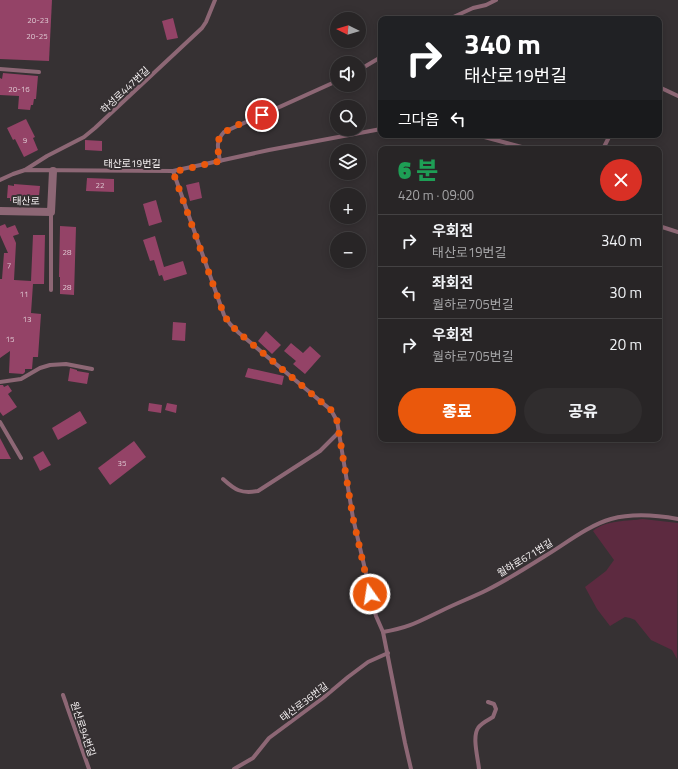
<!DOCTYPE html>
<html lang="ko">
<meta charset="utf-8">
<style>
:root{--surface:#282526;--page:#302d2e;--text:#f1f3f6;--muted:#a5a5a7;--line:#444243;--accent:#ea580c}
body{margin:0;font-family:"Titillium Web","Noto Sans KR",sans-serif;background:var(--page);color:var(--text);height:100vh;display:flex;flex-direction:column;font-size:15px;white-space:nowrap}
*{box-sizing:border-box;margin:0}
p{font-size:13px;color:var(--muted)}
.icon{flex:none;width:22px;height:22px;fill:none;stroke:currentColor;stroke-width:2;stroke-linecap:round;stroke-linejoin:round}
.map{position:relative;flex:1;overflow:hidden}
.sheet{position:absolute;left:378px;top:146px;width:284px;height:296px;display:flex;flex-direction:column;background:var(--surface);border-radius:8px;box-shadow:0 2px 10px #0003,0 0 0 1px var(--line)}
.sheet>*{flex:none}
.hud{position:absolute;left:378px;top:16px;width:284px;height:122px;border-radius:8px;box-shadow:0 2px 10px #0003,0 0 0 1px var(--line);background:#202124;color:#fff;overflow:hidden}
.needle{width:26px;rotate:275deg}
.controls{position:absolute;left:330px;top:12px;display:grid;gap:8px}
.controls a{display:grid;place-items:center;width:36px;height:36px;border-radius:50%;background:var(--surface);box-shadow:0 2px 10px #0003,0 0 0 1px var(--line);font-size:20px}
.pin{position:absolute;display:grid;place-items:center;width:34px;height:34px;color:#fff;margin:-17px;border:2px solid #fff;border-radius:50%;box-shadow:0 1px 4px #0007}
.me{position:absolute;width:44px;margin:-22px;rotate:347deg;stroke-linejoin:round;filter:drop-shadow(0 0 3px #0008)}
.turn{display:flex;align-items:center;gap:14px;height:84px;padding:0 20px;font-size:18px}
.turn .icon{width:52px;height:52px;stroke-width:2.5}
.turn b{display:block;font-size:28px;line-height:34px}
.then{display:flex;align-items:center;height:38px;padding:0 20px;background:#0003;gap:8px;font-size:15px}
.round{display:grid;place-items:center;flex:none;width:42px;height:42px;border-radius:21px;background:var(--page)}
.headline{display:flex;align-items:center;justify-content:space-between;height:68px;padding:0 20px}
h1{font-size:24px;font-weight:800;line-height:30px;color:#1e9e55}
.cta{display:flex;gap:8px;margin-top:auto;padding:8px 20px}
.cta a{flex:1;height:46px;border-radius:24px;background:var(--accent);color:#fff;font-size:16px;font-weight:800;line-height:46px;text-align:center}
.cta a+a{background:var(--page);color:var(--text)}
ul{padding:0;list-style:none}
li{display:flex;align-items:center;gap:12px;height:52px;padding:0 20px;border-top:1px solid var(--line)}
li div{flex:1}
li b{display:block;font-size:15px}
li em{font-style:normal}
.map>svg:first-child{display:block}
.green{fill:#5d2a40}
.building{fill:#944367}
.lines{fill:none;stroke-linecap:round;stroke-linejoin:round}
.service{stroke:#8d6775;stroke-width:4}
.minor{stroke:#8d6775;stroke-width:8}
.route{stroke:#ea580c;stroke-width:7;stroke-dasharray:0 12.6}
.labels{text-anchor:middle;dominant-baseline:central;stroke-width:4;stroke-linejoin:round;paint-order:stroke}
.number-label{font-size:8px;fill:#dec7d1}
.street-label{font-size:10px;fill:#f7f3f4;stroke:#363133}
</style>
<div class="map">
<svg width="678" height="769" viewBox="0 0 678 769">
<rect width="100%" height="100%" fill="#363133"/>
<path class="green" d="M 643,519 L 678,523 L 677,659 L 672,650 L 651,640 L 635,620 L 630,618 L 625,617 L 610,626 L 597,609 L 585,587 L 606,571 L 614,560 L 593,531 C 605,520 628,521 643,519 Z"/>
<g class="building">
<path d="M 0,0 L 52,0 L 49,61 L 0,59 Z"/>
<path d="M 173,18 L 178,38 L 167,40 L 162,21 Z"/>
<path d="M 3,73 L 38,76 L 36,99 L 34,99 L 33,105 L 31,105 L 30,110 L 18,109 L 19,96 L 0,95 L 0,78 L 2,79 Z"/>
<path d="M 26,119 L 35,137 L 33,138 L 38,150 L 24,157 L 15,139 L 13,140 L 7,128 Z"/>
<path d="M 85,140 L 102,141 L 102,151 L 85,150 Z"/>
<path d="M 87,178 L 114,179 L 114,192 L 86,191 Z"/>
<path d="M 199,182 L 202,198 L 190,201 L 186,185 Z"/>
<path d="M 14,184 L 40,186 L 39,196 L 33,203 L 10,201 L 10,198 L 7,198 L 8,185 L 14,186 Z"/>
<path d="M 156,200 L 162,222 L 149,226 L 143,204 Z"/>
<path d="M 5,224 L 7,228 L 15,225 L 19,234 L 13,236 L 16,243 L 14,280 L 31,281 L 33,235 L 45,235 L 44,284 L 33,284 L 31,313 L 41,314 L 38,357 L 33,357 L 32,369 L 25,369 L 25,372 L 23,374 L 9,373 L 10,351 L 0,358 L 0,279 L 2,279 L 4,253 L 8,253 L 0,235 L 0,226 Z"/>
<path d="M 60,226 L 76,227 L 74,295 L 60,294 L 60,277 L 59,277 Z"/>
<path d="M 155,236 L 164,267 L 183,261 L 187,274 L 164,281 L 162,275 L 159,276 L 154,260 L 150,261 L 143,240 Z"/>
<path d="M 173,322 L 186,323 L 185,341 L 172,340 Z"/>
<path d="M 266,331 L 281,345 L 272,354 L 258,341 Z"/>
<path d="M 291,343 L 303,353 L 310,346 L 321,356 L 305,374 L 293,364 L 296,361 L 284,351 Z"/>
<path d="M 70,368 L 77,370 L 77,371 L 89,373 L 87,384 L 68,381 Z"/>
<path d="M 248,368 L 284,376 L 282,385 L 245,377 Z"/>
<path d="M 0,385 L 3,385 L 4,387 L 8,385 L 12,391 L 8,394 L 17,407 L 3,416 L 0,412 Z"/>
<path d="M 149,403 L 162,405 L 161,413 L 148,411 Z"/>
<path d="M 167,403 L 177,405 L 176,413 L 165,410 Z"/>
<path d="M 80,411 L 87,423 L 58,440 L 52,428 Z"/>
<path d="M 0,438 L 11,459 L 0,459 Z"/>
<path d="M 134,441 L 146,457 L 110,485 L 98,468 Z"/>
<path d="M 43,451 L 51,465 L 40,471 L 33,457 Z"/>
</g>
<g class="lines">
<g class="service">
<path d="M 449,19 L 473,8 L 486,5 L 496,0"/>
<path d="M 0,69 L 39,72"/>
<path d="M 359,70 L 381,57"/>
<path d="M 659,87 L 678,96"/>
<path d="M 477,135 L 529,149"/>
<path d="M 603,149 L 610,135"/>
<path d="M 220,161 C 218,149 215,142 224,132 L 337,81"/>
<path d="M 25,170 L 47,156 L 84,137 L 95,128 L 202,28 L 206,22 L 215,0"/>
<path d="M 173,171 L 224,315 L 230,324 L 239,333 L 331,410 L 337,421 L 353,518 L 376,616 L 383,632 L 405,743 L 411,769"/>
<path d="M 0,180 L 13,174 L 25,170 L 173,171 L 269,150 L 381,129"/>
<path d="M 659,226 L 678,232"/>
<path d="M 51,290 L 51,212"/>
<path d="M 0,382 L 21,379 L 40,368 L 50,365 L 66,364 L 92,369"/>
<path d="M 0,422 L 21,458"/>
<path d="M 223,479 C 235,490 241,494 258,491 L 320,451 L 339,432"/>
<path d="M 383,632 C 409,628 420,621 443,610 C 457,603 473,597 487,590 C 507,580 526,568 545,556 C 565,544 589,525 611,519 C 633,513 656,515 678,519"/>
<path d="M 63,695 L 89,769"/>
<path d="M 234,769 L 253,758 L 269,738 L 323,698 L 348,677 L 368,662 L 388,653"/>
<path d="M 479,769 C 478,758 472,737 478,728 C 481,723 488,720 493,717 L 496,709 L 494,704 L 488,702"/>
</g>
<path class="minor" d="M 0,211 L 51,212 L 53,171"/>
</g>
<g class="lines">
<path class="route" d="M 262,115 C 251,120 222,129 219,139 C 216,146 219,154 220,161 L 173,172 L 224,315 L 230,324 L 239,333 L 331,410 L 337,421 L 353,518 L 370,594"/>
</g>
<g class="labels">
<g class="number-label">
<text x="38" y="20">20-23</text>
<text x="37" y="36">20-25</text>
<text x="19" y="89">20-16</text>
<text x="25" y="140">9</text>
<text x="100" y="185">22</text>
<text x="67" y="252">28</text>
<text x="9" y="265">7</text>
<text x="67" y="287">28</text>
<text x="24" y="294">11</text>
<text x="27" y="319">13</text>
<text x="10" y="339">15</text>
<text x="122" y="463">35</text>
</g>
<g class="street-label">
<text transform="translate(125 90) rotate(-43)">하성로447번길</text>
<text x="132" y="163">태산로19번길</text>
<text transform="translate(26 201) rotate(1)">태산로</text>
<text transform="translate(525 558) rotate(-31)">월하로671번길</text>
<text transform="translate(304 702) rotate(-37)">태산로36번길</text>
<text transform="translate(83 729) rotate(71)">원산로94번길</text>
</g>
</g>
</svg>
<div class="controls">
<a><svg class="needle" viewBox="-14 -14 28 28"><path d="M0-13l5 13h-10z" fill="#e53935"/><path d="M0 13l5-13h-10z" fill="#a5a5a7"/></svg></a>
<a><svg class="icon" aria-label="sound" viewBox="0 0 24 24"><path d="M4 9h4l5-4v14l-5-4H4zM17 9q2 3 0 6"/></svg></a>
<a><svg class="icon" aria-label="search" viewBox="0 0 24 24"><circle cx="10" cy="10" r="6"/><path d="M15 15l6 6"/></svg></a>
<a><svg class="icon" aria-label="layers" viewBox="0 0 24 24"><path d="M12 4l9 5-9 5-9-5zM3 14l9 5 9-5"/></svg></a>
<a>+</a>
<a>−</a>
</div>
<div class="pin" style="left:262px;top:115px;background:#d93025"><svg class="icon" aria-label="arrive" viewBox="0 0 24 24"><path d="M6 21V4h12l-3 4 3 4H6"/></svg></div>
<svg class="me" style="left:370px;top:594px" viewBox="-20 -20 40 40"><circle r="17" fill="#ea580c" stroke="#fff" stroke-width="3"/><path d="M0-11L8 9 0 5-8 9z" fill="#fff"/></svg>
<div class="hud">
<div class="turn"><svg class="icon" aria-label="right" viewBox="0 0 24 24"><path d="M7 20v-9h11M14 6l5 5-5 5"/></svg><div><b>340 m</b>태산로19번길</div></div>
<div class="then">그다음<svg class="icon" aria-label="left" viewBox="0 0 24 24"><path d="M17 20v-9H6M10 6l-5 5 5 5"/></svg></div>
</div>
<section class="sheet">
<div class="headline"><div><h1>6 분</h1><p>420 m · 09:00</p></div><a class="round" style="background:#d93025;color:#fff"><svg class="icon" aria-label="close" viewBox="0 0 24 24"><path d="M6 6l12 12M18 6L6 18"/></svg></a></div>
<ul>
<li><svg class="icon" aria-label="right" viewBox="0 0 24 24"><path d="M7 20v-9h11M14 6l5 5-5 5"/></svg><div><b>우회전</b><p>태산로19번길</p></div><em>340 m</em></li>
<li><svg class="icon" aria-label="left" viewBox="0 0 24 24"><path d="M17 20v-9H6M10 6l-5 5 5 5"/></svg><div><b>좌회전</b><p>월하로705번길</p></div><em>30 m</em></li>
<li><svg class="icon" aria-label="right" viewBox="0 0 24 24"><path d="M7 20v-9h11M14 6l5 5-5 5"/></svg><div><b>우회전</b><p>월하로705번길</p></div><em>20 m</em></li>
</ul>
<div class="cta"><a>종료</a><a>공유</a></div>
</section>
</div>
